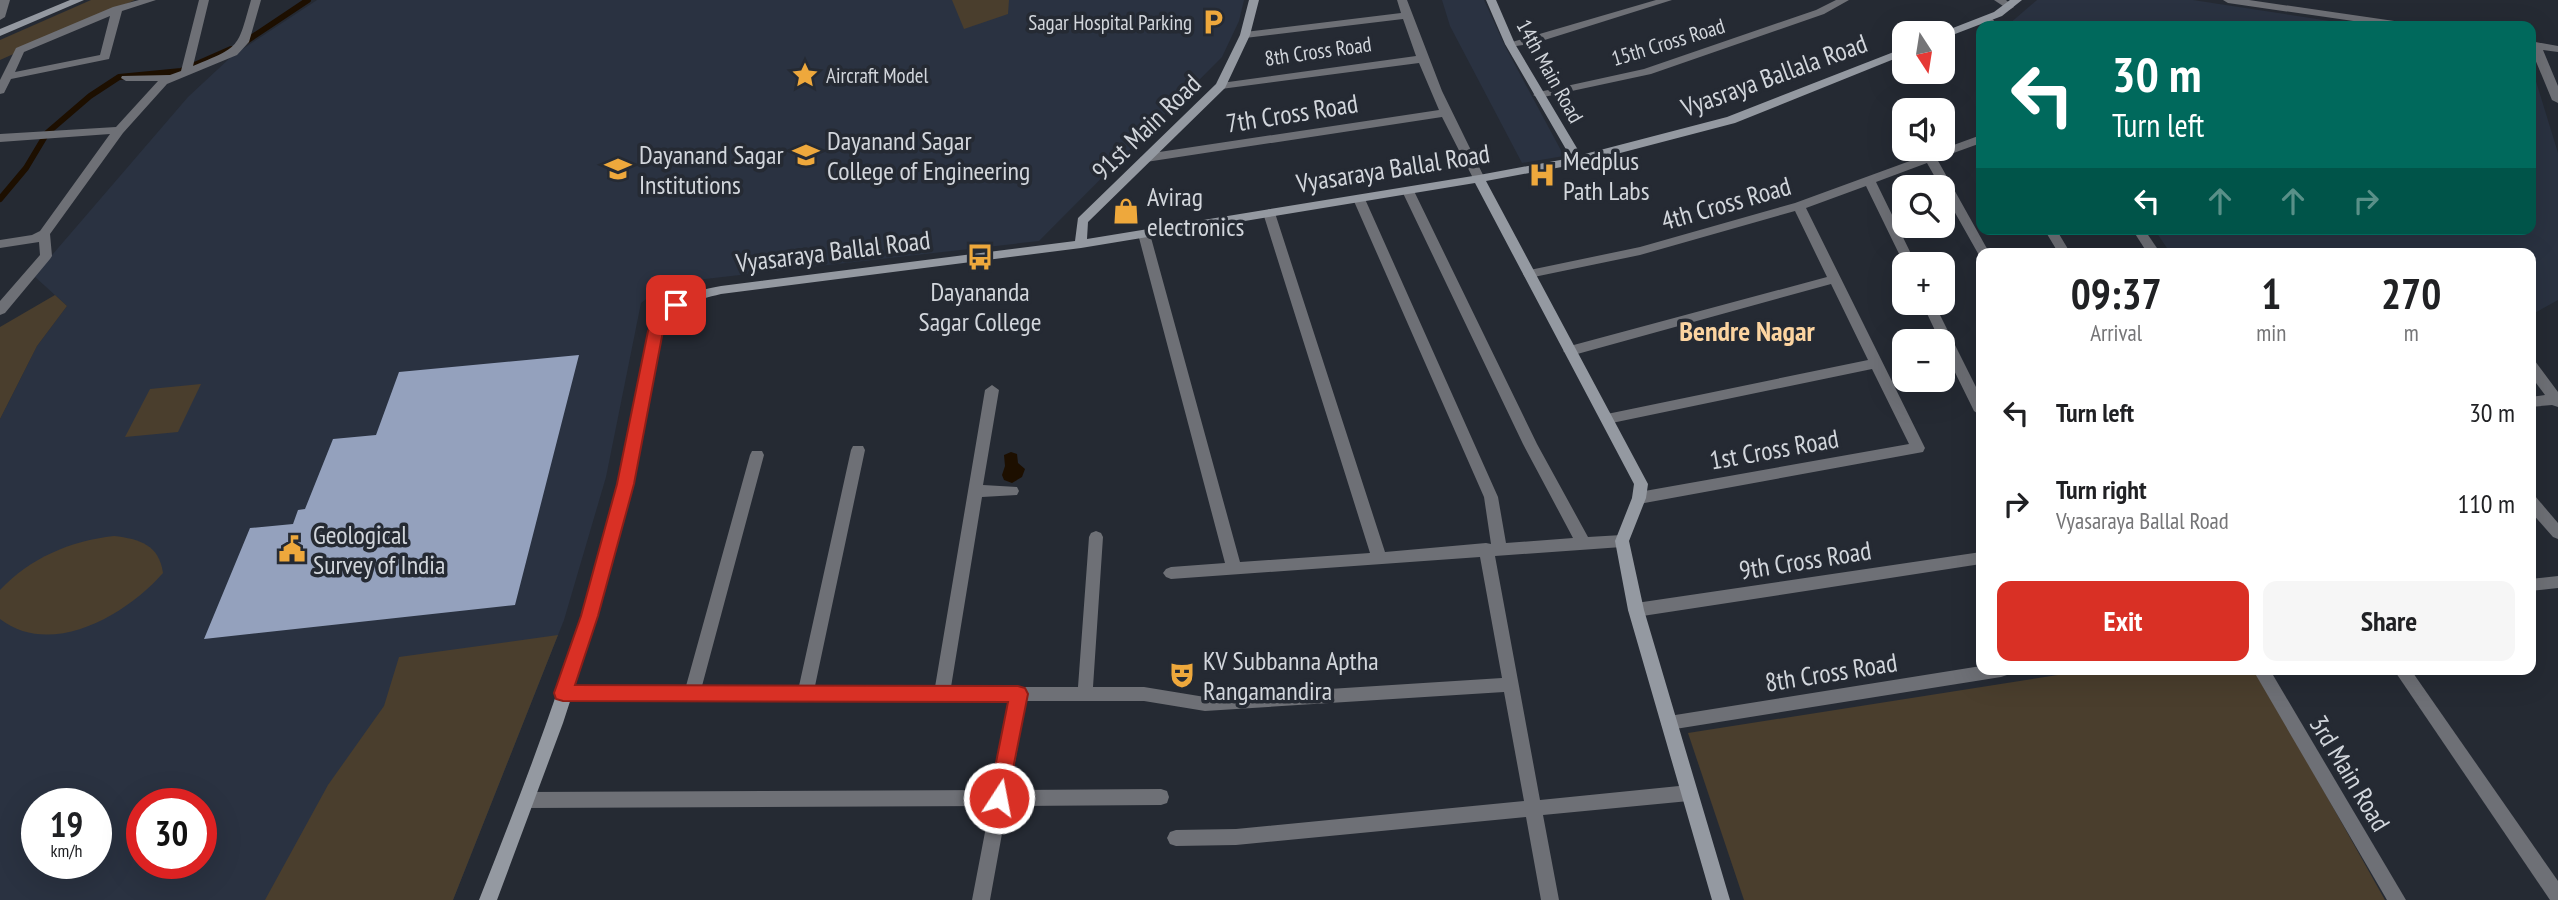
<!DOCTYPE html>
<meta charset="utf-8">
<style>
:root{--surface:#fff;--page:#f6f6f6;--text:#202124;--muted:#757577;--accent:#d93025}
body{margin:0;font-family:"PT Sans Narrow",sans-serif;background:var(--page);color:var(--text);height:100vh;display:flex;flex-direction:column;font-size:26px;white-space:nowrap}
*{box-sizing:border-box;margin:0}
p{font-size:23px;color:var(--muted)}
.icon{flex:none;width:38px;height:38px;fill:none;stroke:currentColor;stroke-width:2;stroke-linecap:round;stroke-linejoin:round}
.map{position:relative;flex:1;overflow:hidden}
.panel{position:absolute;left:1976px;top:248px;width:560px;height:427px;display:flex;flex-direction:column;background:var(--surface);border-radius:14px;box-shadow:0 7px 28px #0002}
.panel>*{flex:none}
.hud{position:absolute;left:1976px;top:21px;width:560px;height:214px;border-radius:14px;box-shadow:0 7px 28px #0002;background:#00695c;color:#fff;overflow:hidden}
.needle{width:46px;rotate:168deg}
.fabs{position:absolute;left:1892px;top:21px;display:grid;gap:14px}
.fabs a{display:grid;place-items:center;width:63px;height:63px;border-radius:14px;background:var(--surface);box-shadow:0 7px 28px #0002;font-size:35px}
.speed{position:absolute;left:21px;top:788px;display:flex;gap:14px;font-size:35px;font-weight:700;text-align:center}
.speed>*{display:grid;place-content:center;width:91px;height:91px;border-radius:50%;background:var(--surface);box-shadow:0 7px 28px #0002;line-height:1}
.speed small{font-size:18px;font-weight:400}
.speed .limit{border:10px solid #d22;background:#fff;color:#111}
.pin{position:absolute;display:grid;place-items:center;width:60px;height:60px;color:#fff;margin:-30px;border-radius:14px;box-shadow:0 4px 10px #0006}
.me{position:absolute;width:77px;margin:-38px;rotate:11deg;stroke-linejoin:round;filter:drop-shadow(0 0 5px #0008)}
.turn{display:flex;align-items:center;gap:24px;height:147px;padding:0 21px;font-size:32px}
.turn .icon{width:91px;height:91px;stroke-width:2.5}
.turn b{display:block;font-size:49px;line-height:60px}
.lanes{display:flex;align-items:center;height:66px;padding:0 21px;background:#0003;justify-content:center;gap:35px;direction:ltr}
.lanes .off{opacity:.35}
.eta{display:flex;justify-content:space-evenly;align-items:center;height:119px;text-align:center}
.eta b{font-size:42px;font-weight:700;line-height:49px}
.button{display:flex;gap:14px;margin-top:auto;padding:14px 21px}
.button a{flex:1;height:80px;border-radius:14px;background:var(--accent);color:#fff;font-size:28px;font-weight:700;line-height:80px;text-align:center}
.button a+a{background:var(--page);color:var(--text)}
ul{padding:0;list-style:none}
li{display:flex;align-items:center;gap:21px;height:91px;padding:0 21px}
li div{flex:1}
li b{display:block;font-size:26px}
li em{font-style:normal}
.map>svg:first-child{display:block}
.built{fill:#2a3241;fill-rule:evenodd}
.green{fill:#4a3e2d}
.water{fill:#1d0f00}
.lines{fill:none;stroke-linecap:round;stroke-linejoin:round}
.stream{stroke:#1d0f00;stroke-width:6}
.building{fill:#94a1bd}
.street{fill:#6e7076;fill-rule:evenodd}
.secondary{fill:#9499a1;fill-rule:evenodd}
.route{fill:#d93025;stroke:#8d1f18;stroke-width:2}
.labels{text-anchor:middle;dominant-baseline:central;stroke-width:7;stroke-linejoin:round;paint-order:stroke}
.far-poi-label{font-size:21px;fill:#d2d6dc;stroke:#252a33;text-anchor:end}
.far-street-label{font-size:21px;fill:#d2d6dc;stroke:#252a33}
.street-label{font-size:26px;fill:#d2d6dc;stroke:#252a33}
.poi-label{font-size:26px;fill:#d2d6dc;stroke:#252a33;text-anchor:start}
.neighbourhood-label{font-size:28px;font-weight:bold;fill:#fcd4a0;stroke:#252a33}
</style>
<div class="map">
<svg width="2558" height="900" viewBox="0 0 2558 900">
<rect width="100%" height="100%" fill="#252a33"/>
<g class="built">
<path d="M 317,0 L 1244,0 L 1239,21 L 1222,57 L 1039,241 L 679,282 L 657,291 L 641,303 L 606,477 L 564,620 L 453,900 L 0,900 L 0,419 L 37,346 L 67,306 L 34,276 L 188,97 L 232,56 ZM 37,803 L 96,803 L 96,863 L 37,863 ZM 142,803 L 201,803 L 201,863 L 142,863 Z"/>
<path d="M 1442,0 L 1484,0 L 1505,46 L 1564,156 L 1522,163 L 1450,26 Z"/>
<path d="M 2037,0 L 2193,0 L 2362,26 L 2011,26 L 2009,24 Z"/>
<path d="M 2531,65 L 2558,153 L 2558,300 L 2531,315 L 2530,254 L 2171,254 L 2154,229 L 2530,229 Z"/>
</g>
<g class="green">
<path d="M 91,0 L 135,0 L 0,60 L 0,40 Z"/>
<path d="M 952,0 L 1009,0 L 1008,14 L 964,29 Z"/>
<path d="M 55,295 L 67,306 L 37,346 L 0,419 L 0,327 Z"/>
<path d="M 201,384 L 178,432 L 125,437 L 150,389 Z"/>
<path d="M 114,536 C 140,539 159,545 163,573 C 127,614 52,659 0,619 L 0,590 C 30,558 70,541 114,536 Z"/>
<path d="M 558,635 L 453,900 L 265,900 L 328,785 L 384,706 L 399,657 Z"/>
<path d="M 2090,670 L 2256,670 L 2385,900 L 1744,900 L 1688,733 Z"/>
</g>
<path class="water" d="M 1011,452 L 1017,454 L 1018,463 L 1025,469 L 1022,477 L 1012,483 L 1004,480 L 1002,475 L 1005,466 L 1004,455 Z"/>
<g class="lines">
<g class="stream">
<path d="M 242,44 L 308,0"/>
<path d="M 0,199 L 26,168 L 47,133 L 90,96 L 119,77 L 181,71 L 231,49"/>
</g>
</g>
<path class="building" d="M 579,355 L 515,605 L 204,639 L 250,528 L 293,524 L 298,510 L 305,509 L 333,439 L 376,435 L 399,372 Z"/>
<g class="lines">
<g class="street">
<path d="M 0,0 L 10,0 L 5,17 L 0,20 Z"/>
<path d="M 139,0 L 156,0 L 122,11 L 109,59 L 11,79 L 4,93 L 0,94 L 0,80 L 16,48 L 113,7 ZM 110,16 L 100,55 L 15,72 L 24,52 Z"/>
<path d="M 199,0 L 209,0 L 193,66 C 241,46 237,49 251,0 L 261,0 L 249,42 L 237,55 L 167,84 L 123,133 L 50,234 L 52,256 L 50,259 L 5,313 L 0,315 L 0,301 L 40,255 L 39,242 L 0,248 L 0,240 L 32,235 L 40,231 L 110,134 L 0,142 L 0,134 L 116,127 L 158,81 L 126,81 L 121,78 L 122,76 L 170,75 L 181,71 Z"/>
<path d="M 1397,0 L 1407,0 L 1442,91 L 1485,179 L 1483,182 L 1475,182 L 1442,117 L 1146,162 L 1140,158 L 1146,154 L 1439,110 L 1419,63 L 1221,89 L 1215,86 L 1221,83 L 1416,56 L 1403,19 L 1245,38 L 1240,35 L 1245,32 L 1401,13 Z"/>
<path d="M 1656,0 L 1672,0 L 1535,43 L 1510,47 L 1505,44 Z"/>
<path d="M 1836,0 L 1849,0 L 1824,14 L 1651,74 L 1539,98 L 1533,95 L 1539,92 L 1644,69 L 1816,10 Z"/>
<path d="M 1994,0 L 2006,0 L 2014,7 L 2009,10 Z"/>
<path d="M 2223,0 L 2249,0 L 2408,23 L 2413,26 L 2388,26 L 2228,3 Z"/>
<path d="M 1987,16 L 1991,17 L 1998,26 L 1988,26 L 1982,19 Z"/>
<path d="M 2530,41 L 2558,46 L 2558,52 L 2543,50 L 2558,86 L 2558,103 L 2552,100 L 2530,47 Z"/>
<path d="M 1981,135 L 1981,143 L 1937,159 L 1990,254 L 1981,254 L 1980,257 L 1927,163 L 1876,182 L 1916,264 L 1904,264 L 1866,186 L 1806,208 L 1925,448 L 1923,452 L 1639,504 L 1634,502 L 1632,498 L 1634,494 L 1639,492 L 1909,444 L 1872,369 L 1607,424 L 1600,419 L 1607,414 L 1868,360 L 1831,284 L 1570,356 L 1563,351 L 1570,346 L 1827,277 L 1795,211 L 1640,255 L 1529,278 L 1525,277 L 1523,274 L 1525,271 L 1640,247 L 1795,203 Z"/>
<path d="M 1408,187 L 1414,191 L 1537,444 L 1588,537 L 1622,535 L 1627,537 L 1629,541 L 1627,545 L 1622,547 L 1495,556 L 1540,800 L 1689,785 L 1695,787 L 1697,793 L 1695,799 L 1689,801 L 1543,815 L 1559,900 L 1541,900 L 1526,817 L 1236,845 L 1176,846 L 1170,844 L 1167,838 L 1170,832 L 1176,830 L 1236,829 L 1524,801 L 1504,692 L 1205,711 L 1144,701 L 1026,701 L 1010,790 L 1161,789 L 1167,791 L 1169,797 L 1167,803 L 1161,805 L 1007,806 L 990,900 L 972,900 L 990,806 L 527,808 L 521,806 L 519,800 L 521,794 L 527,792 L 993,790 L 1010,701 L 563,700 L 557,698 L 555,693 L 557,688 L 563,686 L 686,686 L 750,455 L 752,451 L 762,451 L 764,455 L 702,686 L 799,686 L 851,450 L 853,446 L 863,446 L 865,450 L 815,686 L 935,687 L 985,390 L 992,385 L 999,390 L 983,485 L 1017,487 L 1019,491 L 1017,495 L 982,497 L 951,687 L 1078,687 L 1089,537 L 1091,533 L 1096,531 L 1101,533 L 1103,537 L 1093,687 L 1144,687 L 1205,697 L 1502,678 L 1480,557 L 1171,579 L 1166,577 L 1163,573 L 1166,569 L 1171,567 L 1225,563 L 1138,234 L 1144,230 L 1150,234 L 1240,562 L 1370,553 L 1263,213 L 1269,209 L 1275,213 L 1385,552 L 1486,543 L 1491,544 L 1484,497 L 1353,199 L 1359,195 L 1365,199 L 1498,497 L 1506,543 L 1573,538 L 1523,444 L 1402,191 Z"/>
<path d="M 2044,229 L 2056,229 L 2071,254 L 2059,254 Z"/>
<path d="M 2132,229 L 2144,229 L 2161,254 L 2148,254 Z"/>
<path d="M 1922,303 L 1934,303 L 1981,397 L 1981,416 L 1974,411 L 1942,346 L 1942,341 L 1940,341 Z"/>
<path d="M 2530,359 L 2535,361 L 2558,392 L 2558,407 L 2552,405 L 2530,407 L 2530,397 L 2545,395 L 2530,375 Z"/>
<path d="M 2530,494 L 2535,496 L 2558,523 L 2558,539 L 2553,537 L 2530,511 Z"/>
<path d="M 1981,552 L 1981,564 L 1636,617 L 1631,615 L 1628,610 L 1631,605 L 1636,603 Z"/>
<path d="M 2558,576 L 2558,588 L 2530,591 L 2530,579 Z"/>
<path d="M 1981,666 L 1981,670 L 2009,670 L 2007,675 L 2001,677 L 1669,730 L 1663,728 L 1661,723 L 1663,718 L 1669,716 Z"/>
<path d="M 2253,670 L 2270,670 L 2406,900 L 2387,900 Z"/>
<path d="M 2394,670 L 2411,670 L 2558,881 L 2558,900 L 2550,900 Z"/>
</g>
<g class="secondary">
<path d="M 70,0 L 84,0 L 0,36 L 0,29 Z"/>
<path d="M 1249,0 L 1259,0 L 1250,35 L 1225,88 L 1088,222 L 1087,239 L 1479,175 L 1571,158 L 1505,44 L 1486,0 L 1496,0 L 1515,44 L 1581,155 L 1727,117 L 1904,48 L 1904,55 L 1735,123 L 1578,164 L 1486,181 L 1648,484 L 1646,498 L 1629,541 L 1644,610 L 1730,900 L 1712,900 L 1628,610 L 1615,541 L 1632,498 L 1634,484 L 1475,183 L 1081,248 L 721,294 C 695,300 676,307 661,331 L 625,509 L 598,615 L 563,723 L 497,900 L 479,900 C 516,806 553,712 582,615 C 611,522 630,427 648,331 C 668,298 685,293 721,286 L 1075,241 L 1078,218 L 1216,84 L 1240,35 Z"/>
<path d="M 2010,0 L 2022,0 L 2002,16 L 1942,39 L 1942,33 L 1940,33 L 1994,12 Z"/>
</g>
</g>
<path class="route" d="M 676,299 L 683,305 L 671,317 L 663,331 L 634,484 L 598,616 L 575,685 L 1018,686 L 1025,688 L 1028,694 L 1006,804 L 999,807 L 992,804 L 989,798 L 1008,702 L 563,701 L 556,699 L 554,693 L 581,616 L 617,484 L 648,331 L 661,309 Z"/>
<defs>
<g id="parking-bare" transform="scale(2.1)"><path d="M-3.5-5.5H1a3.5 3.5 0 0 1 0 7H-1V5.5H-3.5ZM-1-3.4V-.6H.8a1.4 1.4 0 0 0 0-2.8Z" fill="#eea83c" stroke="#252a33" stroke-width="2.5" paint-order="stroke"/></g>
<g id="sight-bare" transform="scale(2.1)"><path d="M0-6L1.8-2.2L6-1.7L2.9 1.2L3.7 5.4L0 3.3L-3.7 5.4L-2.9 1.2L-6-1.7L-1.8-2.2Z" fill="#eea83c" stroke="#252a33" stroke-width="2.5" paint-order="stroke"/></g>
<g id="university-bare" transform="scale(2.1)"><path d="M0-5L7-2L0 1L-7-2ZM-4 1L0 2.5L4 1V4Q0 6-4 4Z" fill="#eea83c" stroke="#252a33" stroke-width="2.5" paint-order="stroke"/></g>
<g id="hospital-bare" transform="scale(2.1)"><path d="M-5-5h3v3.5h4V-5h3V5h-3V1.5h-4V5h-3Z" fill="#eea83c" stroke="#252a33" stroke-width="2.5" paint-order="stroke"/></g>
<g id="shop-bare" transform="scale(2.1)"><path d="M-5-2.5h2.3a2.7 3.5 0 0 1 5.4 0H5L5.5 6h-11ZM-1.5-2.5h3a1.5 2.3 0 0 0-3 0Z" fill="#eea83c" stroke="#252a33" stroke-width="2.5" paint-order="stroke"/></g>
<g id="bus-bare" transform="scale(2.1)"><path d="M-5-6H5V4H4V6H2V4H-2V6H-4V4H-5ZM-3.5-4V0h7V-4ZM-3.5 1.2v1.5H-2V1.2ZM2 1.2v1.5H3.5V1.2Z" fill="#eea83c" stroke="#252a33" stroke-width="2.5" paint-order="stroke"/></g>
<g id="civic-bare" transform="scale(2.1)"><path d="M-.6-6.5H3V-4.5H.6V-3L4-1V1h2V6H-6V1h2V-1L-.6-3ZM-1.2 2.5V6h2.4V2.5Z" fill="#eea83c" stroke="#252a33" stroke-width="2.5" paint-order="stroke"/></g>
<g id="theatre-bare" transform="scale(2.1)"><path d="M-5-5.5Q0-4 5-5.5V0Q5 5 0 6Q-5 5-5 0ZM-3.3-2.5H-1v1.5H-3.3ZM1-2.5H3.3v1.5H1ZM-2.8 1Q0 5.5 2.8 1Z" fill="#eea83c" stroke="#252a33" stroke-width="2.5" paint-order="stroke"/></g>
</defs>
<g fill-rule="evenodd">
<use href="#parking-bare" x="1213" y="22"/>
<use href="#sight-bare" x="805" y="75"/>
<use href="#university-bare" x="806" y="155"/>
<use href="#university-bare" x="618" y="169"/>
<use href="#hospital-bare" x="1542" y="175"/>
<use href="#shop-bare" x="1126" y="211"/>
<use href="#bus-bare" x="980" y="257"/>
<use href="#civic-bare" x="292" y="549"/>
<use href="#theatre-bare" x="1182" y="675"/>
</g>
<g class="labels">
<g class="far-poi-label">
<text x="1192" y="22">Sagar Hospital Parking</text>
<text x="826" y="75" text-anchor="start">Aircraft Model</text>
</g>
<g class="far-street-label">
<text transform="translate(1668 42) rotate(-17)">15th Cross Road</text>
<text transform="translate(1318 51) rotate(-8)">8th Cross Road</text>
<text transform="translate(1550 71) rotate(61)">14th Main Road</text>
</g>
<g class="street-label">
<text transform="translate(1774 75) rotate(-20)">Vyasraya Ballala Road</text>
<text transform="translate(1292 113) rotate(-9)">7th Cross Road</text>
<text transform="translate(1146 127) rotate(-44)">91st Main Road</text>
<text transform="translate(1393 168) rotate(-9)">Vyasaraya Ballal Road</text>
<text transform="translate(1726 203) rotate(-16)">4th Cross Road</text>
<text transform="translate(833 251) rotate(-7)">Vyasaraya Ballal Road</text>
<text transform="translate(1774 449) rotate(-10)">1st Cross Road</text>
<text transform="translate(1805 560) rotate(-9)">9th Cross Road</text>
<text transform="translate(1831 672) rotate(-9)">8th Cross Road</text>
<text transform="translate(2350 773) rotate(59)">3rd Main Road</text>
</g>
<g class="poi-label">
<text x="827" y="140">Dayanand Sagar<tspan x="827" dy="30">College of Engineering</tspan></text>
<text x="639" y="154">Dayanand Sagar<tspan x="639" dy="30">Institutions</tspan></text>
<text x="1563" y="160">Medplus<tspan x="1563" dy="30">Path Labs</tspan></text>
<text x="1147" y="196">Avirag<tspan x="1147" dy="30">electronics</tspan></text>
<text x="980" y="291" text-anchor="middle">Dayananda<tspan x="980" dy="30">Sagar College</tspan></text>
<text x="313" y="534">Geological<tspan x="313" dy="30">Survey of India</tspan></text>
<text x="1203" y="660">KV Subbanna Aptha<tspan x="1203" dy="30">Rangamandira</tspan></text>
</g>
<g class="neighbourhood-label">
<text x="1747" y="330">Bendre Nagar</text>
</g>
</g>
</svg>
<div class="fabs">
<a><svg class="needle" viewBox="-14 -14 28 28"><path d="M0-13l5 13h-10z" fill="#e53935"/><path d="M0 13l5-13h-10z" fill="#757577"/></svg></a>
<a><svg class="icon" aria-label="sound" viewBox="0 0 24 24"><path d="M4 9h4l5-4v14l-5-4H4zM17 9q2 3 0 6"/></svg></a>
<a><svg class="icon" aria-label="search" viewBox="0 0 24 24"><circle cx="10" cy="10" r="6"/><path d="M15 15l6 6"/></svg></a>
<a>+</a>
<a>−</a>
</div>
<div class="speed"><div>19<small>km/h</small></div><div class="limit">30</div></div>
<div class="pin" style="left:676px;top:305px;background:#d93025"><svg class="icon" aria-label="arrive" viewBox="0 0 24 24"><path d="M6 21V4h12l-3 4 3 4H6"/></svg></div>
<svg class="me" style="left:999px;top:798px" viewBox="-20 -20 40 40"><circle r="17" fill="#d93025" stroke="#fff" stroke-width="3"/><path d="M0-11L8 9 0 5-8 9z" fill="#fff"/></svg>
<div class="hud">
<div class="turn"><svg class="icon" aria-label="left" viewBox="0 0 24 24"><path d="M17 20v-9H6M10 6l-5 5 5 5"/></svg><div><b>30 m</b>Turn left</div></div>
<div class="lanes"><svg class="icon" aria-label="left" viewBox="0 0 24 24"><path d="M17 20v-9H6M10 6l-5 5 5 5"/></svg><svg class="icon off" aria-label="ahead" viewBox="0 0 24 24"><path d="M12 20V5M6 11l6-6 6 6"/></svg><svg class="icon off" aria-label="ahead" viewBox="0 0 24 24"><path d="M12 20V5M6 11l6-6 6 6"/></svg><svg class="icon off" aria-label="right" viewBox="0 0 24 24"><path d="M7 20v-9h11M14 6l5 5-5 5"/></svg></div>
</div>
<section class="panel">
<div class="eta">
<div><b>09:37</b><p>Arrival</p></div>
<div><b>1</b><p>min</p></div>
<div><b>270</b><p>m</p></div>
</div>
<ul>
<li><svg class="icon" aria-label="left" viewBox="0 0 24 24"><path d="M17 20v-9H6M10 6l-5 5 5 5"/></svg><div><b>Turn left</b></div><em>30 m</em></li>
<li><svg class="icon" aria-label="right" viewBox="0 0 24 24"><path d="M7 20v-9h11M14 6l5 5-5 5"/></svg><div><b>Turn right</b><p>Vyasaraya Ballal Road</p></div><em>110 m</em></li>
</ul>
<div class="button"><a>Exit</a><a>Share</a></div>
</section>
</div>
